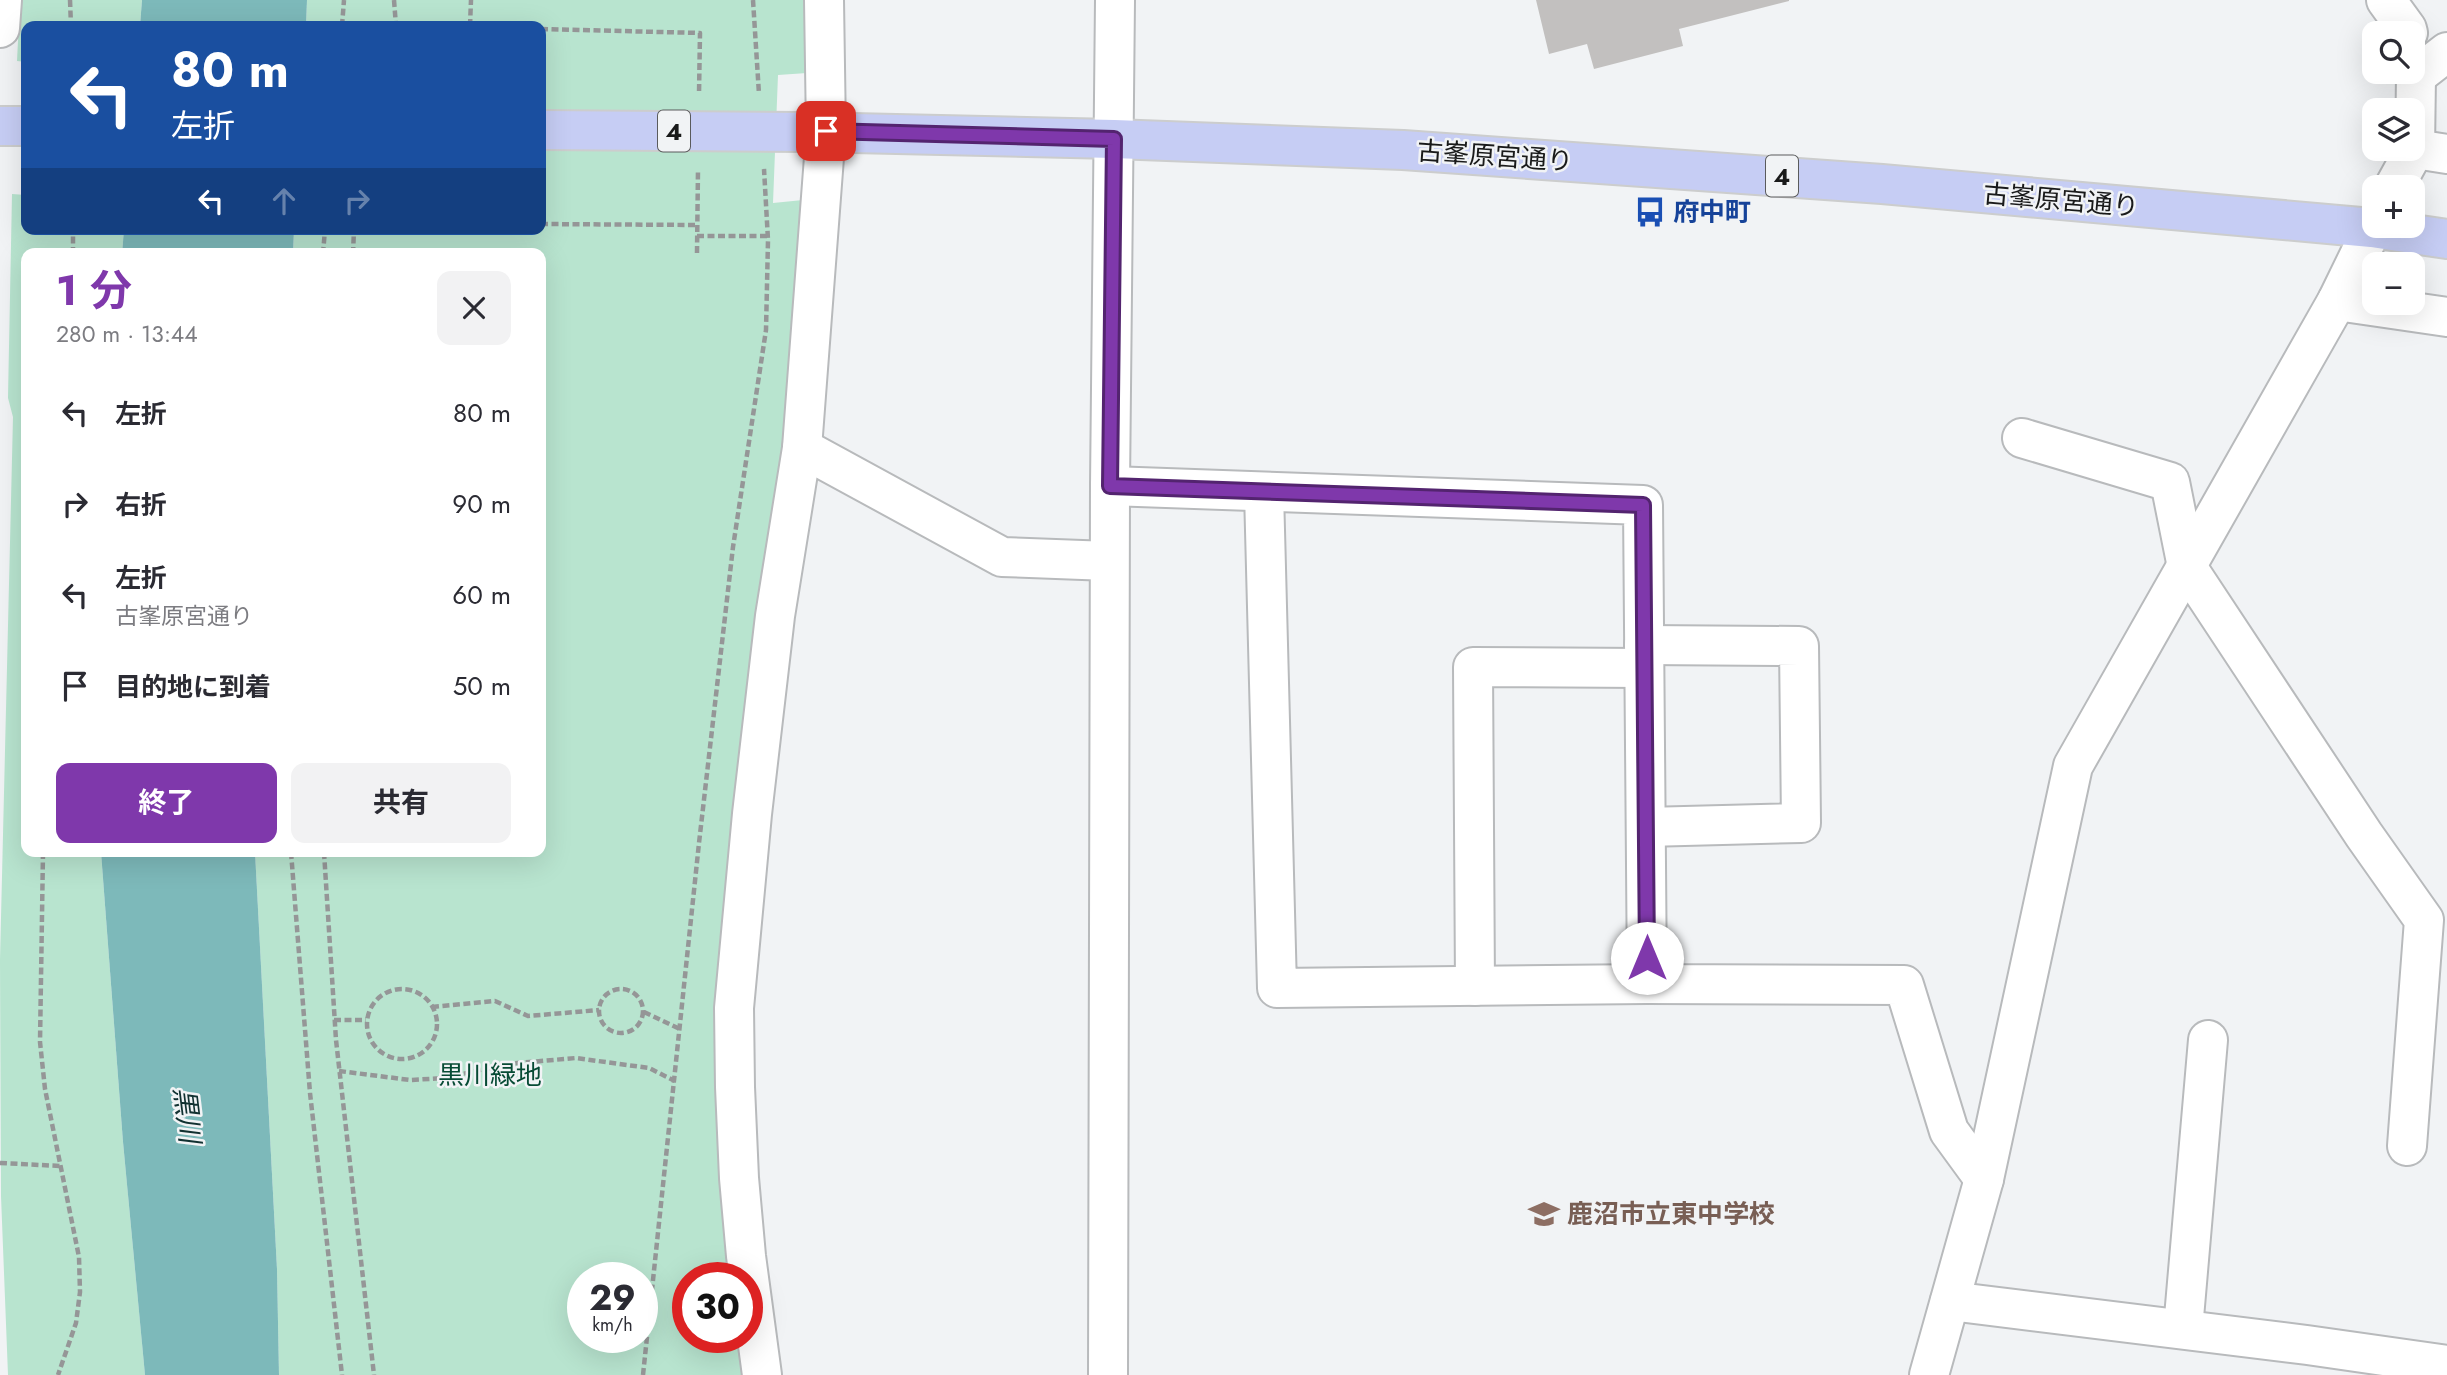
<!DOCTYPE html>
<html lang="ja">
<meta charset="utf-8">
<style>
:root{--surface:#fff;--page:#f2f2f3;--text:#2b2b33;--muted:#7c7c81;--accent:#7f38ab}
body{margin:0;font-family:Jost,"Noto Sans JP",sans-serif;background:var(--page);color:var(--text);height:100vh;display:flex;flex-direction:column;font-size:26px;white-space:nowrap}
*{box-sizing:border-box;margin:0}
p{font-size:23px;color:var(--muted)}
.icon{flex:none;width:38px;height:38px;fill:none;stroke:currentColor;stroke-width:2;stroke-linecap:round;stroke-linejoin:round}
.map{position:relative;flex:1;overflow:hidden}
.panel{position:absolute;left:21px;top:248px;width:525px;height:609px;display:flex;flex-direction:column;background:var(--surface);border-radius:14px;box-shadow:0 7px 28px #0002}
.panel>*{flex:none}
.banner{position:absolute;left:21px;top:21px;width:525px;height:214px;border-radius:14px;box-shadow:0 7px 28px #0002;background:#1a4fa0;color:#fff;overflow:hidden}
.controls{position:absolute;left:2362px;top:21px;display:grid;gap:14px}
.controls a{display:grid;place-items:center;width:63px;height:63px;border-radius:14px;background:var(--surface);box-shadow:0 7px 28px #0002;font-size:35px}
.speed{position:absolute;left:567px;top:1262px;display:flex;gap:14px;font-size:35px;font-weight:700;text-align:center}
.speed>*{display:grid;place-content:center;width:91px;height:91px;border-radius:50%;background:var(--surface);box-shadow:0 7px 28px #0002;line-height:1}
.speed small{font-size:18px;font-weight:400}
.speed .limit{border:10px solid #d22;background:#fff;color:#111}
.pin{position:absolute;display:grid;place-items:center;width:60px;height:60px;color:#fff;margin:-30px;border-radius:14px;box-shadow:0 4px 10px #0006}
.me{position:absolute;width:77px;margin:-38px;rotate:0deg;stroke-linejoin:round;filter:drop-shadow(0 0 5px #0008)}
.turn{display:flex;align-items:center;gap:24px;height:147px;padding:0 35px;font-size:32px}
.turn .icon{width:91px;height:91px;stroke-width:2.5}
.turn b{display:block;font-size:49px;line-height:60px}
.lanes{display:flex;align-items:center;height:66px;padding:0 35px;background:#0003;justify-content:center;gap:35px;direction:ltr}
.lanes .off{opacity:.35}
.round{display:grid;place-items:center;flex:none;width:74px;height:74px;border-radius:14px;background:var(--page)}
.overview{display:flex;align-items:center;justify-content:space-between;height:119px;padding:0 35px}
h1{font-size:42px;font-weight:700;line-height:52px;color:var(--accent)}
.button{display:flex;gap:14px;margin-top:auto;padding:14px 35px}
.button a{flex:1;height:80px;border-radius:14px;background:var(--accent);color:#fff;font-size:28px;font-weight:700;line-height:80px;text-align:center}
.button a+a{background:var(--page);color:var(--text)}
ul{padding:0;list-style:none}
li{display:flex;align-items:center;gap:21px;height:91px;padding:0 35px}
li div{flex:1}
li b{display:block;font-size:26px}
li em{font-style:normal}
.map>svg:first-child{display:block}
.green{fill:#b8e4cf;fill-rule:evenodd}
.water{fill:#7db9ba}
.building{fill:#c2c0bf}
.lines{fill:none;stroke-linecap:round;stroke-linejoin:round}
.minor-casing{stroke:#b8babc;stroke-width:42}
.major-casing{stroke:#cccdcd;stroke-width:42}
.path{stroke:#959697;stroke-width:4.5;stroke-dasharray:7 3.5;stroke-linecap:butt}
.minor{stroke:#fff;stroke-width:38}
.major{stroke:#c6cdf4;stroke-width:38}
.major-bridge-casing{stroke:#cccdcd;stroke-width:42;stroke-linecap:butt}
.major-bridge{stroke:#c6cdf4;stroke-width:38}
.route-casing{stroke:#53246f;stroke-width:18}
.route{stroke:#7f38ab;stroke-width:12}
.labels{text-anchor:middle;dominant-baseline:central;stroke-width:5;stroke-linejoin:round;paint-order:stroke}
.shield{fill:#f1f3f5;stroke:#5a5b5c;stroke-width:2}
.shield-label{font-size:24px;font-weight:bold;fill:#191a1a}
.street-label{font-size:26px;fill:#191a1a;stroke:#f1f3f5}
.transit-label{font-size:26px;font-weight:bold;fill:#164399;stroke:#f1f3f5;text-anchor:start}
.park-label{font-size:26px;fill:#074b35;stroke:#f1f3f5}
.education-label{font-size:26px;font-weight:bold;fill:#785e54;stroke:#f1f3f5;text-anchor:start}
.water-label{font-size:28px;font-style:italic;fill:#113131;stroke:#f1f3f5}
</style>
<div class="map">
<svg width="2447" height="1375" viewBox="0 0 2447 1375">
<rect width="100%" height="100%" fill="#f1f3f5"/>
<g class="green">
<path d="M 20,0 L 142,0 L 140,26 L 26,26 L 26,62 L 17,61 Z"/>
<path d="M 307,0 L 804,0 L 807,73 L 778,75 L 773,203 L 803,200 L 788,418 L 737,1277 L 688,1278 L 688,1337 L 745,1337 L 750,1375 L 279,1375 L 277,1269 L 255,852 L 541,852 L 541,254 L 293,254 L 294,229 L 541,229 L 541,26 L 306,26 ZM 583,1278 L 642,1278 L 642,1337 L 583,1337 Z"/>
<path d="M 12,194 L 26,195 L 26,229 L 124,229 L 122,254 L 26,254 L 26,852 L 101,852 L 123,1142 L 145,1375 L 8,1375 L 1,1196 L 0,960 L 13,417 L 8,398 Z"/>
</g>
<g class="water">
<path d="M 142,0 L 307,0 L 306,26 L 140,26 Z"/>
<path d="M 124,229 L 294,229 L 293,254 L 122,254 Z"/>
<path d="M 101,852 L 255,852 L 277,1269 L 279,1375 L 145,1375 L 123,1142 Z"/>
</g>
<path class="building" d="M 1536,0 L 1789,0 L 1789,1 L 1679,29 L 1683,46 L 1594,69 L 1587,44 L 1549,54 Z"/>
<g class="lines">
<g class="minor-casing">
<g id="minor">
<path d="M 2386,0 L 2407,29 L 2408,33"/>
<path d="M 0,28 L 2,0"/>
<path d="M 2416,76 L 2447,52"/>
<path d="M 2415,149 L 2447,154"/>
<path d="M 2394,187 L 2415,149 L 2416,76 L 2413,61"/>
<path d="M 2337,301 L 2447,317"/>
<path d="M 2022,438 L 2170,482 L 2187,567 L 2364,835 L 2424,920 L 2407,1146"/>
<path d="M 802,448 L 1002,557 L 1109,561"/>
<path d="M 1110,486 L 1643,505 L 1647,984 L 1904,985 L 1949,1131 L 1984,1179"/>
<path d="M 1264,492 L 1277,988 L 1647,984"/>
<path d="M 1644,645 L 1799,646 L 1801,823 L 1646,827"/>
<path d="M 1475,986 L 1473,667 L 1644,668"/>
<path d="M 1950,1301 L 2307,1345 L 2447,1365"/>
<path d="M 2183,1329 L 2208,1040"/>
<path d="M 762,1375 L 746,1256 L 739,1178 L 735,1087 L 734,1008 L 752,814 L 775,616 L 802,448 L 826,131 L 824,0"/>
<path d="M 1108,1375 L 1110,486 L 1115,0"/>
<path d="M 1929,1375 L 1984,1179 L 2073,766 L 2337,301 L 2375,223"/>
</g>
</g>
<g class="major-casing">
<g id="major">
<path d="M 0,126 L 26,126"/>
<path d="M 808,132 L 1114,139 L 1403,150 L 1882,184 L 2372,228 L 2447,239"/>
</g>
</g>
<g class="path">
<path d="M 70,0 L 71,26"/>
<path d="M 394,0 L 396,26"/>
<path d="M 753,0 L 759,94"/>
<path d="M 342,26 L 344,0"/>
<path d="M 470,26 L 471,0"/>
<path d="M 541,29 L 700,33 L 699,94"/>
<path d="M 541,224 L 697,225"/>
<path d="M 697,236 L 768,236"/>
<path d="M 697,253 L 698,169"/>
<path d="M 73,254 L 73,229"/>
<path d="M 323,254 L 325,229"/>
<path d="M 353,254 L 354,229"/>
<path d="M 43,852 L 40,1042 L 45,1089 L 79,1257 L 80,1292 L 76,1323 L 58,1375"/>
<path d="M 291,852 L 310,1093 L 342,1375"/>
<path d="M 324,852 L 336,1040 L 374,1375"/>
<circle cx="402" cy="1024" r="35"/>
<circle cx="621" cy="1011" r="22"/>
<path d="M 432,1007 L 495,1001 L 528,1016 L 599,1010"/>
<path d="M 644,1012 L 680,1029"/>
<path d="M 334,1020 L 366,1020"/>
<path d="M 339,1071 L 410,1080 L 445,1078 L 506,1064 L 576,1058 L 649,1068 L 675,1081"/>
<path d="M 0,1163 L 61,1166"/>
<path d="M 643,1375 L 699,843 L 733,547 L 766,330 L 768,240 L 764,169"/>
</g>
<use href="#minor" class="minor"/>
<use href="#major" class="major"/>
<g class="major-bridge-casing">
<path id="major-bridge" d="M 541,130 L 808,132"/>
</g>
<use href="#major-bridge" class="major-bridge"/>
</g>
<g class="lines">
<g class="route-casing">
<path id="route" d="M 826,131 L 1114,139 L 1110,486 L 1643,505 L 1647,958"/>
</g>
<use href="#route" class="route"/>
</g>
<defs>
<g id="bus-bare" transform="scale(2.415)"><path d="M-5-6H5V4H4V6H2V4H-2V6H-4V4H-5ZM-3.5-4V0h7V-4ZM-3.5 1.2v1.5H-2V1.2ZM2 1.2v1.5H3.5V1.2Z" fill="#1a4fb4" stroke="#f1f3f5" stroke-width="2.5" paint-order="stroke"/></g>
<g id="school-bare" transform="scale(2.415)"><path d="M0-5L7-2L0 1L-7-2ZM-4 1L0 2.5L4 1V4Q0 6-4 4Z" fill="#8d6e63" stroke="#f1f3f5" stroke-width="2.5" paint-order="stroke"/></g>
</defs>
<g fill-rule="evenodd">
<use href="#bus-bare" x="1650" y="212"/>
<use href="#school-bare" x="1544" y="1214"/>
</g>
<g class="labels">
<g class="shield">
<rect x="658" y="110.5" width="32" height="41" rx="5"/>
<rect x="1766" y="155.5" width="32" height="41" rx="5"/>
</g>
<g class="shield-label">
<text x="674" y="131">4</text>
<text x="1782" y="176">4</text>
</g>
<g class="street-label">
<text transform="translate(1495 156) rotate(4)">古峯原宮通り</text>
<text transform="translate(2061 200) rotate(5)">古峯原宮通り</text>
</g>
<g class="transit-label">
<text x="1673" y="212">府中町</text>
</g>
<g class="park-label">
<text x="490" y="1075">黒川緑地</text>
</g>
<g class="education-label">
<text x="1567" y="1214">鹿沼市立東中学校</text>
</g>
<g class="water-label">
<text transform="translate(187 1115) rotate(83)">黒川</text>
</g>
</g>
</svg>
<div class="controls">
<a><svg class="icon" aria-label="search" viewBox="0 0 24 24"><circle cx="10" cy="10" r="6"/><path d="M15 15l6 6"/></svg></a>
<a><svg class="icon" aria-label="layers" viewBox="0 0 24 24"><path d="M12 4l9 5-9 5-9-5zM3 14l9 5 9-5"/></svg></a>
<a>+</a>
<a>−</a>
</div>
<div class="speed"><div>29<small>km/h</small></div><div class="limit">30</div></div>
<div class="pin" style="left:826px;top:131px;background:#d93025"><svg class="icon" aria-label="arrive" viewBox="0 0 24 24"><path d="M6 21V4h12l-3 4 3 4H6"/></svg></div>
<svg class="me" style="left:1647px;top:958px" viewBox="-20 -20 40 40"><circle r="19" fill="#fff"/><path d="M0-13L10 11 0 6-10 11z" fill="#7f38ab"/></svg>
<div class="banner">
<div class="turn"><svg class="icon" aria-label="left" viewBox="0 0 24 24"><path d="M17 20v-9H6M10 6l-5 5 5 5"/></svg><div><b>80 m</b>左折</div></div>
<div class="lanes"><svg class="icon" aria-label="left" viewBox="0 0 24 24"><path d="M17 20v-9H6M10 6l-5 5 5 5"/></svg><svg class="icon off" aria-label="ahead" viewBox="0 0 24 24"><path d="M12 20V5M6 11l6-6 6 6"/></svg><svg class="icon off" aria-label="right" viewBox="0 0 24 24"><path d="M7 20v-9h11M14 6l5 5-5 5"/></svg></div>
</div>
<section class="panel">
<div class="overview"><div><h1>1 分</h1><p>280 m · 13:44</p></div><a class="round"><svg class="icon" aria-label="close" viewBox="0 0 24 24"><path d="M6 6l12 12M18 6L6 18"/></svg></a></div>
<ul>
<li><svg class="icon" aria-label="left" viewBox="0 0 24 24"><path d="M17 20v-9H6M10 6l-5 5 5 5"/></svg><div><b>左折</b></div><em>80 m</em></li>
<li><svg class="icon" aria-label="right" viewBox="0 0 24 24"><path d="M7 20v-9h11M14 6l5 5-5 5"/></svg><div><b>右折</b></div><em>90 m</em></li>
<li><svg class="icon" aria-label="left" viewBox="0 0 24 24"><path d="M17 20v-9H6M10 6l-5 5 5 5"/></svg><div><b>左折</b><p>古峯原宮通り</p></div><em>60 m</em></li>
<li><svg class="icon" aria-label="arrive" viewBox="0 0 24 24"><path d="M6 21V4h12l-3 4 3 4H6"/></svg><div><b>目的地に到着</b></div><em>50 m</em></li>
</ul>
<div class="button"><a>終了</a><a>共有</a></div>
</section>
</div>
